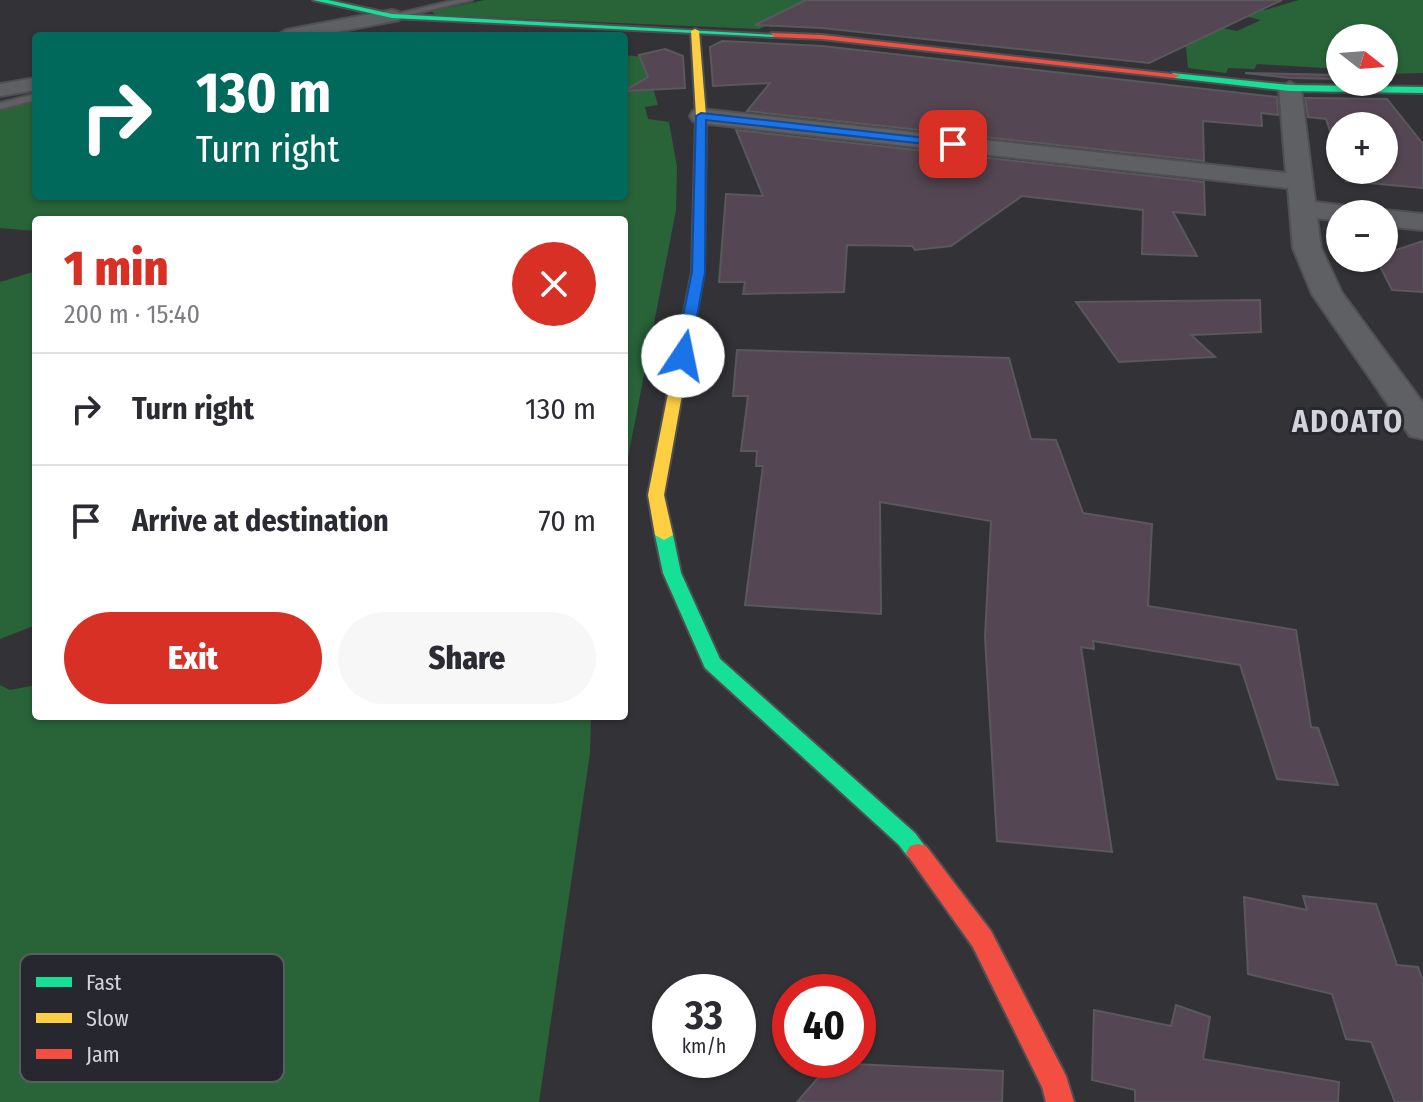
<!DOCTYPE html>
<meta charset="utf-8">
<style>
:root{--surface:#fff;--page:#f7f7f7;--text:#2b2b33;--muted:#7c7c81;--line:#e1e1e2;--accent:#d93025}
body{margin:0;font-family:"Fira Sans Condensed",sans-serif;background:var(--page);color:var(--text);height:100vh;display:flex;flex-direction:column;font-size:30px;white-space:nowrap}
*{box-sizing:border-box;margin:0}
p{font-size:26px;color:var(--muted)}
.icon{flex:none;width:44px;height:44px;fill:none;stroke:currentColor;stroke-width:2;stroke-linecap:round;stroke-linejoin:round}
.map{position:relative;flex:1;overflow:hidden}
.sheet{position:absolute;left:32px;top:216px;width:596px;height:504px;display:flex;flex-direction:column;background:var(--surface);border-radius:8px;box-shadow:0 2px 6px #0004}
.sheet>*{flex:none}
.guide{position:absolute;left:32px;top:32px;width:596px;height:168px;border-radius:8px;box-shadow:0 2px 6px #0004;background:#00695c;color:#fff;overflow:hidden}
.needle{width:52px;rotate:107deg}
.tools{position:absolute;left:1326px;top:24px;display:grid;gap:16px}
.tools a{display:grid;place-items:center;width:72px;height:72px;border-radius:50%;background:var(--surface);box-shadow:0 2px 6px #0004;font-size:40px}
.speed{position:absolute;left:652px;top:974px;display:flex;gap:16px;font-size:40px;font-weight:700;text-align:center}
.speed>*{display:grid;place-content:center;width:104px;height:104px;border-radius:50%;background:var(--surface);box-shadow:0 2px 6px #0004;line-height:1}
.speed small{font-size:20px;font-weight:400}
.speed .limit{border:12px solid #d22;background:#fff;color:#111}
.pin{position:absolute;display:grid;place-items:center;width:68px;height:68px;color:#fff;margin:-34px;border-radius:16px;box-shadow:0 4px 12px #0006}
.me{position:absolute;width:88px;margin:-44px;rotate:11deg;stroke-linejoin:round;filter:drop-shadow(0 0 6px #0008)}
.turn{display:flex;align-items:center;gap:28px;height:168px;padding:0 32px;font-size:36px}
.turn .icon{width:104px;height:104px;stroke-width:2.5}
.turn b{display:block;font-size:56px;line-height:68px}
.round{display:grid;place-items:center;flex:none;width:84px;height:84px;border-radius:42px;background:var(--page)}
.summary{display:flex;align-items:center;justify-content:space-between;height:136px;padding:0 32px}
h1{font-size:48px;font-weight:800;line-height:60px;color:var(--accent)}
.action{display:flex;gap:16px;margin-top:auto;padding:16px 32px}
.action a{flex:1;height:92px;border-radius:48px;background:var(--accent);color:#fff;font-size:32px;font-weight:800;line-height:92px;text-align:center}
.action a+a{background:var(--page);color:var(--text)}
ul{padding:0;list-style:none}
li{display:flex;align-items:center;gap:24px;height:112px;padding:0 32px;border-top:2px solid var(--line)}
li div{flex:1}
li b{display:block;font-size:30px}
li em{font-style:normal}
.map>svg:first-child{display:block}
.green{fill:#286438}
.building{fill:#544652;stroke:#59585c;stroke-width:2}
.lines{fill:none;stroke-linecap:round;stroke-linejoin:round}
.lane-casing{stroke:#505053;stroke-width:4}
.street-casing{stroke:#505053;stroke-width:4}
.fast-casing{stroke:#505053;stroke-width:4}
.slow-casing{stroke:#505053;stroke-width:4}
.jam-casing{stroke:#505053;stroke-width:4}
.lane{fill:#5f6063;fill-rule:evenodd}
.street{fill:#5f6063;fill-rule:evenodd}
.fast{fill:#16e098;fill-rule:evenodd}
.slow{fill:#ffcf43;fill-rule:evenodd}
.jam{fill:#f24e42;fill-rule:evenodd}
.route{fill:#1a73e8;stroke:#114b97;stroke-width:2}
.labels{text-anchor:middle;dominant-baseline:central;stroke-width:6;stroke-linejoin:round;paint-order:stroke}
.district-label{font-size:30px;font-weight:bold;letter-spacing:2px;fill:#d3d4d9;stroke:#27282f}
.key{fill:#27282f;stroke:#5b5c62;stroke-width:2}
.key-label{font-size:22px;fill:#d3d4d9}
</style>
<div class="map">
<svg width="1423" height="1102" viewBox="0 0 1423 1102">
<rect width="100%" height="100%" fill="#333337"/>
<g class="green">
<path d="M 485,0 L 855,0 L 797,11 L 759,29 L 435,15 L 432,11 Z"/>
<path d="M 1080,0 L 1237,31 L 1261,20 L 1240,15 L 1254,8 L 1265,10 L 1299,0 L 1423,0 L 1423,73 L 1384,74 L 1384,38 L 1340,38 L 1340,69 L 1257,64 L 1254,69 L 1228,68 L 1226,73 L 1188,68 L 1186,47 L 1148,40 Z"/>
<path d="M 624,55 L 644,57 L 658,105 L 645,107 L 648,119 L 669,122 L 677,167 L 676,210 L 624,478 L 624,220 L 36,220 L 36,231 L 0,228 L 0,103 L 36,95 L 36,196 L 624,196 Z"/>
<path d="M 36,271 L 36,625 L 0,639 L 0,282 Z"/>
<path d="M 0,685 L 10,690 L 36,685 L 36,716 L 591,716 L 590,753 L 539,1102 L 0,1102 Z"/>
</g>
<g class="building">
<path d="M 806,0 L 1282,0 L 1149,63 L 822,28 L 755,25 Z"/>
<path d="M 722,41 L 822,46 L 1277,97 L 1278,115 L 1261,113 L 1262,126 L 1203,121 L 1204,161 L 747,111 L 770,83 L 713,86 L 710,47 Z"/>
<path d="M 665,49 L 683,56 L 685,88 L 624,91 L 648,77 L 639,55 Z"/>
<path d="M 1245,73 L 1340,75 L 1340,79 L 1290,78 Z"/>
<path d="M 1305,98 L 1387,99 L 1423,144 L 1423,188 L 1346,181 L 1342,170 L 1384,170 L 1384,126 L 1340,126 L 1340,162 L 1326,119 L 1308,117 Z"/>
<path d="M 736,130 L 1204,182 L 1205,215 L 1173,212 L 1197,256 L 1142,254 L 1143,210 L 1022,196 L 951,246 L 915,250 L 912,246 L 847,245 L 844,292 L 743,294 L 745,282 L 719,282 L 726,194 L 763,196 Z"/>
<path d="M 1423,241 L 1423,292 L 1392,290 L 1376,258 L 1384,258 L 1384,254 Z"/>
<path d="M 1260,300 L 1261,332 L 1191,335 L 1215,357 L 1119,362 L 1076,302 Z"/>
<path d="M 737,350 L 1009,358 L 1031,439 L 1056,440 L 1083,513 L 1152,524 L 1148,606 L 1296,630 L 1311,727 L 1318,728 L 1338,785 L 1277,779 L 1240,665 L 1093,641 L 1094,649 L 1081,647 L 1112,852 L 997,841 L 985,637 L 991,521 L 880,502 L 881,614 L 745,605 L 763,466 L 756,466 L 757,451 L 741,451 L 748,396 L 733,396 Z"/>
<path d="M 1303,896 L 1376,904 L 1397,965 L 1418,967 L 1423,981 L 1423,1102 L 1395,1102 L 1371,1042 L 1346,1039 L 1332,994 L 1248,974 L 1244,897 L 1307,910 Z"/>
<path d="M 1176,1005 L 1210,1017 L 1203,1059 L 1339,1082 L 1338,1102 L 1135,1102 L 1135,1090 L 1092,1080 L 1094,1010 L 1171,1026 Z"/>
<path d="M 831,1063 L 1003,1071 L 1002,1102 L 797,1102 Z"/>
</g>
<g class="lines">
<g class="lane-casing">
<g id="lane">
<path d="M 456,0 L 472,0 L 392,19 L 388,16 Z"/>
<path d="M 36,94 L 36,100 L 0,109 L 0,103 Z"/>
</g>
</g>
<g class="street-casing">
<g id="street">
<path d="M 392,10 L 399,12 L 401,16 L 399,20 L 316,36 L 276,36 L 286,30 Z"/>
<path d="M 36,78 L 36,90 L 0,96 L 0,84 Z"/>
<path d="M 1290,82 L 1301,88 L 1315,202 L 1362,208 L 1366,214 L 1340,214 L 1340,221 L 1317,218 L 1321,248 L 1342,293 L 1423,403 L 1423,439 L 1410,436 L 1312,294 L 1293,248 L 1288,188 L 701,123 L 693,121 L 690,116 L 693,111 L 701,109 L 1286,173 L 1279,88 Z"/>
<path d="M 1384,210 L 1423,214 L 1423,230 L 1384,226 L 1384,214 L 1373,214 Z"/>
</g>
</g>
<g class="fast-casing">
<g id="fast">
<path d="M 313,0 L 328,0 L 392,14 L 778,35 L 774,37 L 392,18 Z"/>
<path d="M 1172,73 L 1290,85 L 1423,87 L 1423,93 L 1290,91 L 1175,78 Z"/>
<path d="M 664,530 L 673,535 L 681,573 L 720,659 L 915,833 L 930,853 L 926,860 C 912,864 907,856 899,845 L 705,668 L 663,573 L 655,535 Z"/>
</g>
</g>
<g class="slow-casing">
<path id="slow" d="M 695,29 L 699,31 L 706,116 L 704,272 L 664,495 L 673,535 L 664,540 L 655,535 L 648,495 L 692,272 L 696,116 L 691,31 Z"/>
</g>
<g class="jam-casing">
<g id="jam">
<path d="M 771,33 L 822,35 L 1180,75 L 1175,78 L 822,39 L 774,37 Z"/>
<path d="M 918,844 L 926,846 L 991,931 L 1066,1076 L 1074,1102 L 1046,1102 L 1042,1087 L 973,947 L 906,853 L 910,846 Z"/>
</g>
</g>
<use href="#lane" class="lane"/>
<use href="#street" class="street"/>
<use href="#fast" class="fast"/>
<use href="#slow" class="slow"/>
<use href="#jam" class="jam"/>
</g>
<path class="route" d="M 701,113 L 953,141 L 958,144 L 953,147 L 706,120 L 705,272 L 690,356 L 683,360 L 675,356 L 692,272 L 696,116 Z"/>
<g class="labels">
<g class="district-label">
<text x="1348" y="422">ADOATO</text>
</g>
</g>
<rect x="20" y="954" width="264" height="128" rx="12" class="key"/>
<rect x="36" y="977" width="36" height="10" fill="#16e098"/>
<rect x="36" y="1013" width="36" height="10" fill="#ffcf43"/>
<rect x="36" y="1049" width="36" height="10" fill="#f24e42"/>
<g class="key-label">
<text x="86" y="990">Fast</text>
<text x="86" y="1026">Slow</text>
<text x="86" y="1062">Jam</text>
</g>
</svg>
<div class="tools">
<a><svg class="needle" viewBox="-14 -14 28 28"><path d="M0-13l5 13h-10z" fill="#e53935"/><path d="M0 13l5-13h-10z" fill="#7c7c81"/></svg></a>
<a>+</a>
<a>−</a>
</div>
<div class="speed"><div>33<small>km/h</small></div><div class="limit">40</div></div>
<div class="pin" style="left:953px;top:144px;background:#d93025"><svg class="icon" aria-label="arrive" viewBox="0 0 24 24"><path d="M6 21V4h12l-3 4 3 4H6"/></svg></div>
<svg class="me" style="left:683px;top:356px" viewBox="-20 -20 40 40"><circle r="19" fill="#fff"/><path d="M0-13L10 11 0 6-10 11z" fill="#1a73e8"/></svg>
<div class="guide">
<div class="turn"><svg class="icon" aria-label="right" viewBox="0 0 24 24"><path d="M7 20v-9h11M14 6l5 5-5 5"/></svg><div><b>130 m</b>Turn right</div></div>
</div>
<section class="sheet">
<div class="summary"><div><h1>1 min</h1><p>200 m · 15:40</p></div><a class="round" style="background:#d93025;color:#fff"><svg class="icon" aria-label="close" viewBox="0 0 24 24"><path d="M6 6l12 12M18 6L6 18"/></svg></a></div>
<ul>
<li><svg class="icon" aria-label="right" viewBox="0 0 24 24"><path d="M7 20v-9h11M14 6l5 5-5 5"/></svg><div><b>Turn right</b></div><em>130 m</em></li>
<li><svg class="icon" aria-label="arrive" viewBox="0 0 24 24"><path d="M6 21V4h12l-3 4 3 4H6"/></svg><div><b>Arrive at destination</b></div><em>70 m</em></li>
</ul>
<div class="action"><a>Exit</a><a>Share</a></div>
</section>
</div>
